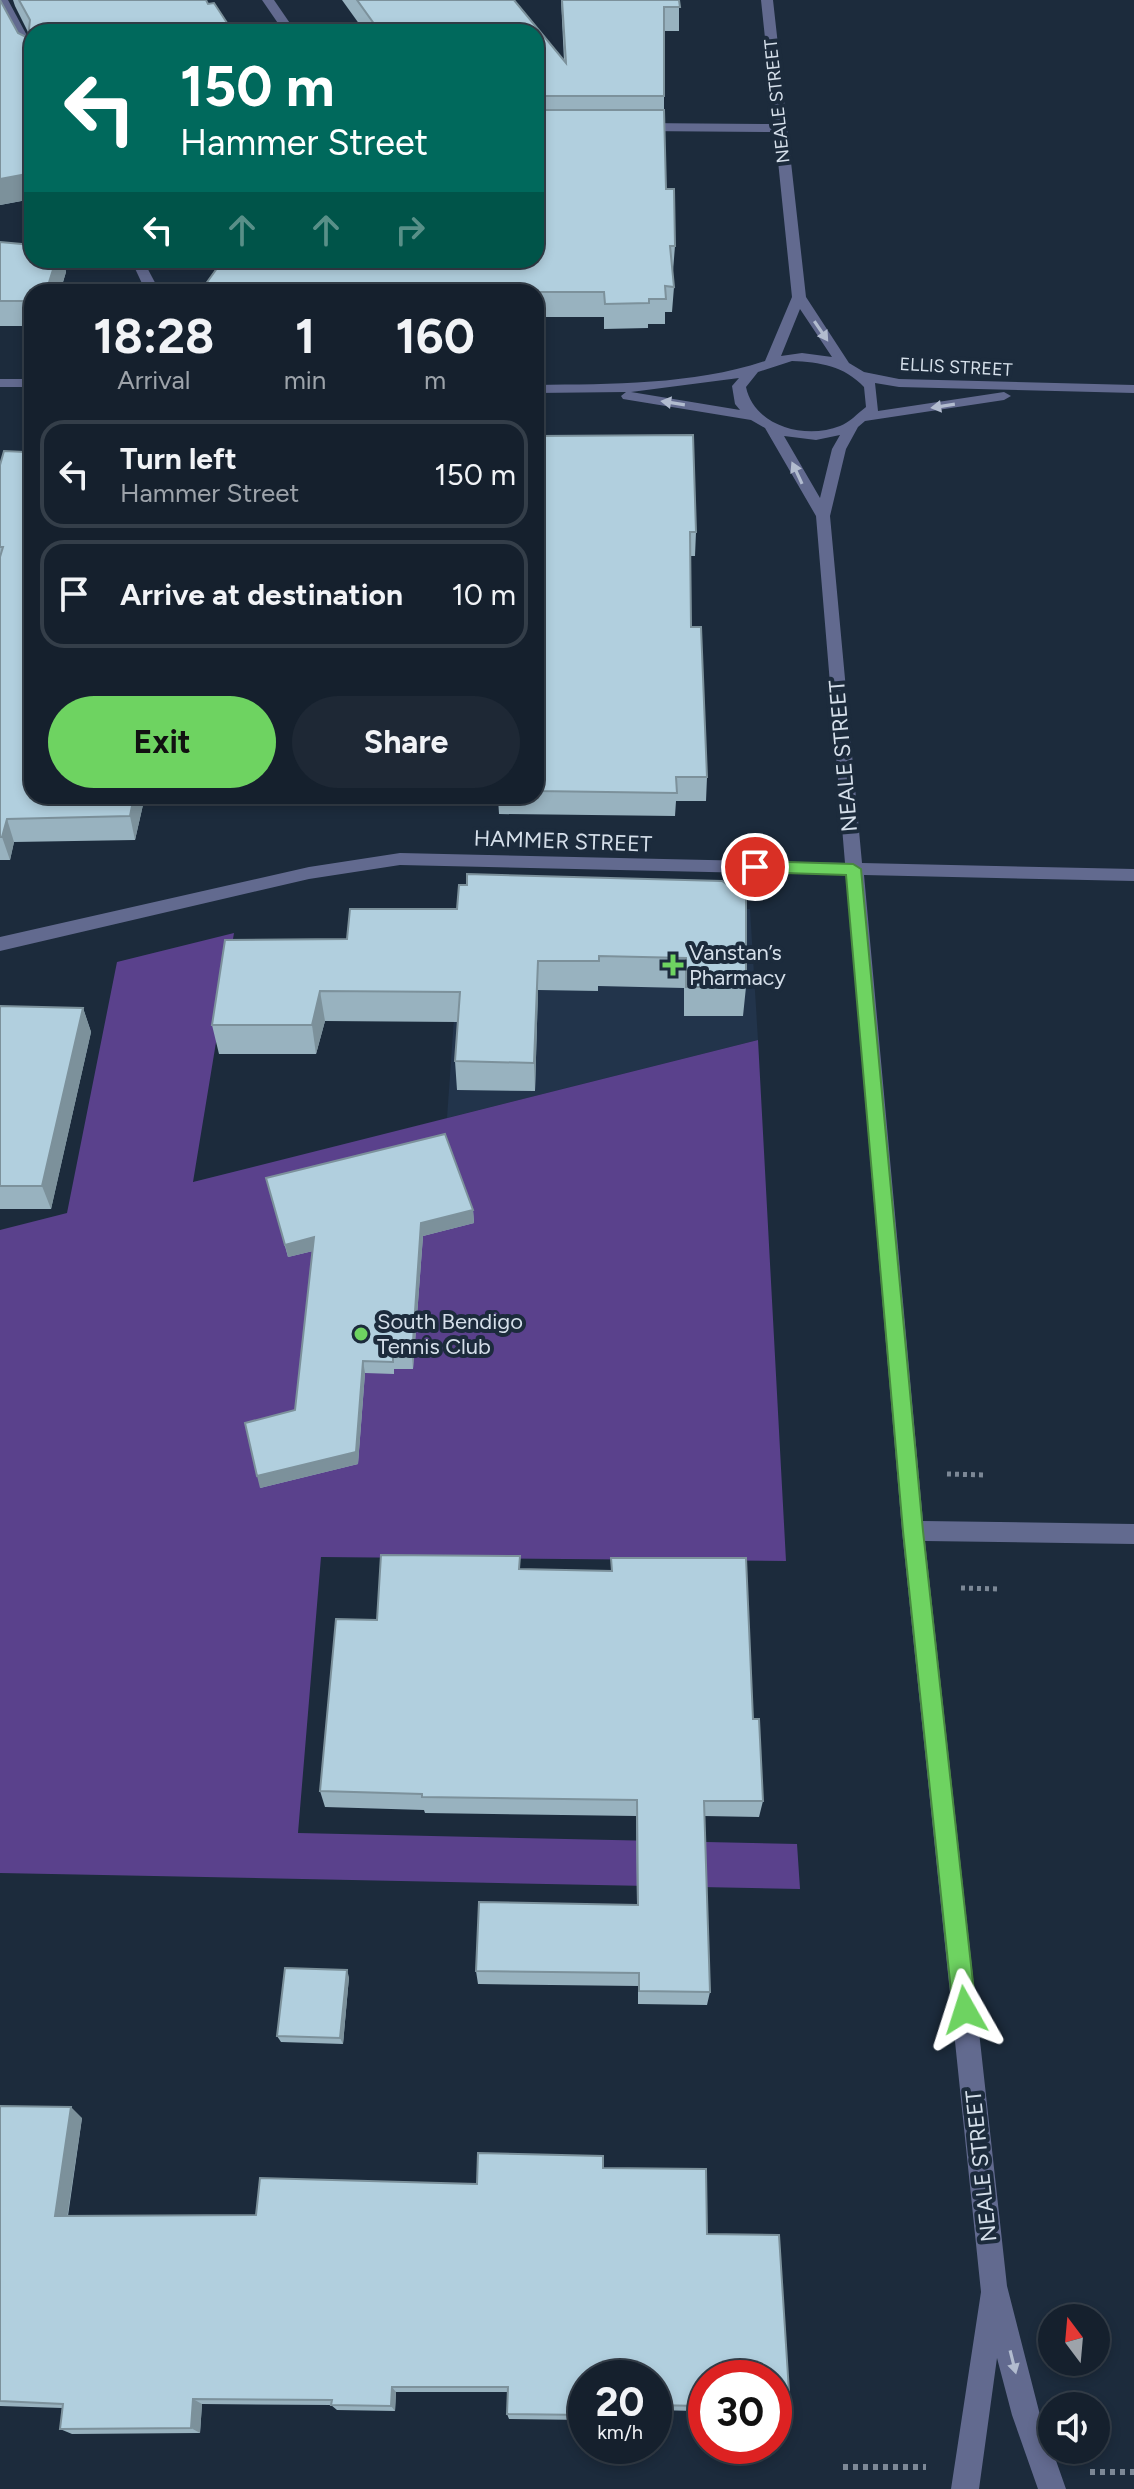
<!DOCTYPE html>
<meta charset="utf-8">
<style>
:root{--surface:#15202d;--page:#1e2835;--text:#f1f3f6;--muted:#9da3aa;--line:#343e49;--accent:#6ed361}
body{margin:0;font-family:Figtree,sans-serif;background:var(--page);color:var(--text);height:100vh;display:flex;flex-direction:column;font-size:30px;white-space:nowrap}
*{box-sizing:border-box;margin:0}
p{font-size:26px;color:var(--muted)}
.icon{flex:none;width:44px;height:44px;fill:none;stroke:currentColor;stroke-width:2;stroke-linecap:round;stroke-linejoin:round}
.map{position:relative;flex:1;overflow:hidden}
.side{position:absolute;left:24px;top:284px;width:520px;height:520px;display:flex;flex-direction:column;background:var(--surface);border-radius:24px;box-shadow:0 4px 12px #0003,0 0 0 2px var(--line)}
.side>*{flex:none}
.hud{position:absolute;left:24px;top:24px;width:520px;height:244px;border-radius:24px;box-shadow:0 4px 12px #0003,0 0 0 2px var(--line);background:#00695c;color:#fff;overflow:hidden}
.needle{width:52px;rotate:344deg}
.tools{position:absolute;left:1038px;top:2304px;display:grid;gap:16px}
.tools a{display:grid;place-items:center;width:72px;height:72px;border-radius:50%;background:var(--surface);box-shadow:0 4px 12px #0003,0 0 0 2px var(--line);font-size:40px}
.speed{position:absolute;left:568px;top:2360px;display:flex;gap:16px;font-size:40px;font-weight:700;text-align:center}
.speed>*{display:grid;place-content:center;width:104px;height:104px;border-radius:50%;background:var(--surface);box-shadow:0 4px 12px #0003,0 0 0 2px var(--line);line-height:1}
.speed small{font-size:20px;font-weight:400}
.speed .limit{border:12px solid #d22;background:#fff;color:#111}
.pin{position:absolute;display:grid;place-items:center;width:68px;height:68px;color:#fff;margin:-34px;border:4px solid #fff;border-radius:50%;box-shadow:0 2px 8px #0007}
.me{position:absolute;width:88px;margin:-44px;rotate:354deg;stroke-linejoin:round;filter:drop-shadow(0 0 6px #0008)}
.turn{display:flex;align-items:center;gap:28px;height:168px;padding:0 24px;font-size:36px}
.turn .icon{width:104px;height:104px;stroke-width:2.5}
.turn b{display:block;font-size:56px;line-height:68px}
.lanes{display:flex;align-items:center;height:76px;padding:0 24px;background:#0003;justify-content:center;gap:40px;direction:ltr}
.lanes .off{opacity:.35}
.eta{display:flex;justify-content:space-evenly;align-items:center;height:136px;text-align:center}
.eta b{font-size:48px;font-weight:700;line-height:56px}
.primary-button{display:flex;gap:16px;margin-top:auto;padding:16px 24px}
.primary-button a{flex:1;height:92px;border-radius:48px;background:var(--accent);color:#111;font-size:32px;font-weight:700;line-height:92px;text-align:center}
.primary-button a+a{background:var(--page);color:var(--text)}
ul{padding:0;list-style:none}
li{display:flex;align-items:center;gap:24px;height:108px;margin:0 16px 12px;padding:0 8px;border:4px solid var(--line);border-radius:24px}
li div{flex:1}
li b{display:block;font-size:30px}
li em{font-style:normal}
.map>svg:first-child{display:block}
.built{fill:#22344b}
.green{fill:#5a418c}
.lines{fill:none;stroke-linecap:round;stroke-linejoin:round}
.path-far1{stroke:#7c8896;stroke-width:5;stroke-dasharray:4 4;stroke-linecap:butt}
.path{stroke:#7c8896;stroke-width:6;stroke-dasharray:5 5;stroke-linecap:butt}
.minor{fill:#626a8f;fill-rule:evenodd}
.wall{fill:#98b2bf}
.shaded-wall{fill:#7c919b}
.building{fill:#b1cfde;stroke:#7c919b;stroke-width:2}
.oneway{fill:#b2bccf}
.route{fill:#6ed361;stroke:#48893f;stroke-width:2}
.poi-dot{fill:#6ed361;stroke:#1c2b3c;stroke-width:3}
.labels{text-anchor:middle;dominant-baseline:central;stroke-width:8;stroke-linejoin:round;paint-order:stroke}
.far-street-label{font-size:18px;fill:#d5dfea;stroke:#1c2b3c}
.street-label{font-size:22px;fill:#d5dfea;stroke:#1c2b3c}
.poi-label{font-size:22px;fill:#d5dfea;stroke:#1c2b3c;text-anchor:start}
</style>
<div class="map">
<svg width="1134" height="2489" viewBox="0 0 1134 2489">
<rect width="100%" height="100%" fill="#1c2b3c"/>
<path class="built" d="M 462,904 L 750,909 L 758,1040 L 447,1118 Z"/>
<path class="green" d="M 234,933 L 193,1182 L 758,1040 L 786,1561 L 321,1557 L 298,1833 L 797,1844 L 800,1889 L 0,1873 L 0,1230 L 67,1213 L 117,962 Z"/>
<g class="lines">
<g class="path-far1">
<path d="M 947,1474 L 986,1475"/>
<path d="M 961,1588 L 1000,1589"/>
</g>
<g class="path">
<path d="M 843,2467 L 926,2467"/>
<path d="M 1090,2472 L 1134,2472"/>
</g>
<g class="minor">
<path d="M 0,0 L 8,0 L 32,45 L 32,59 L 26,56 L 0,7 Z"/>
<path d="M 262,0 L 274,0 L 296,32 L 284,32 Z"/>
<path d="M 761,0 L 773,0 L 806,297 L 849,363 L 864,372 L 899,379 L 1134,385 L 1134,393 L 899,387 L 875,383 L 878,411 L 1004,392 L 1011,396 L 1004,400 L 865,421 L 858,427 L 846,449 L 830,516 L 862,863 L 1134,869 L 1134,881 L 864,875 L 923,1521 L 1134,1524 L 1134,1544 L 925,1541 L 1007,2286 L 1040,2415 L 1066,2489 L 1038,2489 L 1012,2415 L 997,2358 L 979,2489 L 951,2489 L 981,2292 L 902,1531 L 846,875 L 400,865 L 309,879 L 0,951 L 0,937 L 309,867 L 400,853 L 845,863 L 816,516 L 765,428 L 751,420 L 623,399 L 621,396 L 626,392 L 536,393 L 536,385 C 612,384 693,385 765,361 L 792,297 L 775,132 L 640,131 L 634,127 L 640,123 L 774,124 ZM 800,309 L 832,357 L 802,353 L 781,356 ZM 792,361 C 820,362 844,366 864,387 L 866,407 C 858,413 849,423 840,426 C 805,440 754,426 746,387 L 758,372 ZM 739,378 L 732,386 L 735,404 L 740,410 L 631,392 ZM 840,435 L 832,449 L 820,498 L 784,436 L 816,440 Z"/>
<path d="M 131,260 L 143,260 L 160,292 L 146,292 Z"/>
<rect x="0" y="379" width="32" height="8"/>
</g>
</g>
<g class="wall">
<path d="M 13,0 L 206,0 L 32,32 L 32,199 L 0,205 L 18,33 L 28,38 L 28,32 L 15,6 Z"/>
<path d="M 342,0 L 514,0 L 564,61 L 561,0 L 679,0 L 679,31 L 664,31 L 664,110 L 666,189 L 675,246 L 673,271 L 672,271 L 674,287 L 672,312 L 665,312 L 665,324 L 648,324 L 648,328 L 604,329 L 604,317 L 536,317 L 536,32 L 365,32 Z"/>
<path d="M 0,242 L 32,260 L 63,260 L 66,272 L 60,292 L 32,292 L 32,326 L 0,326 Z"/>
<path d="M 536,436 L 696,532 L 695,556 L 690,556 L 691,627 L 707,777 L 706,801 L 676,801 L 675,816 L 499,814 L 498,798 L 372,797 L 371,803 L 179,802 L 178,796 L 536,796 Z"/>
<path d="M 25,452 L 32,796 L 145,796 L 135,840 L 14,842 L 10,860 L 0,860 L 0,465 Z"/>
<path d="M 722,881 L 746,987 L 743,1016 L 684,1016 L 684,988 L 598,986 L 598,991 L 538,990 L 535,1091 L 457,1090 L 455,1061 L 458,1022 L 325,1021 L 316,1054 L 219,1054 L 212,1025 L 347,939 Z"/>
<path d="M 0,1006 L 83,1008 L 91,1032 L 51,1209 L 0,1209 Z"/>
<path d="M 266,1178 L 473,1210 L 474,1223 L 423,1236 L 413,1369 L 394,1369 L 394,1374 L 365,1373 L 358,1464 L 260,1488 L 295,1410 L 313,1251 L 288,1257 Z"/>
<path d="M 611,1558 L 753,1719 L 763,1801 L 759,1817 L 704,1816 L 710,1992 L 707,2005 L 638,2004 L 638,1986 L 478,1984 L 476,1971 L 637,1905 L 636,1816 L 425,1813 L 424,1810 L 325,1807 L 320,1791 L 377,1620 L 520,1569 L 611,1571 Z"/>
<path d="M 349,1977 L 343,2044 L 281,2042 L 277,2036 Z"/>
<path d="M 0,2106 L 82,2118 L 68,2216 L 256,2215 L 477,2184 L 603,2168 L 707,2234 L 789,2392 L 784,2397 L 780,2397 L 780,2415 L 775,2419 L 774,2378 L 706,2378 L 706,2419 L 696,2419 L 696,2411 L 654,2410 L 654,2378 L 586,2378 L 586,2420 L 509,2419 L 507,2414 L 508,2392 L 396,2392 L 395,2411 L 337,2410 L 331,2405 L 202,2404 L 200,2433 L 72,2434 L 60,2429 L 62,2408 L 0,2406 Z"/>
</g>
<g class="shaded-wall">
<path d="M 32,173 L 32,199 L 0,205 L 0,179 Z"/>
<path d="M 56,260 L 63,260 L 66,272 L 60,292 L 46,292 Z"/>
<path d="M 134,796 L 145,796 L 135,840 L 130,816 Z"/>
<path d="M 7,819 L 14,842 L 10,860 L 2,837 Z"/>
<path d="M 538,961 L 538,990 L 535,1091 L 534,1063 Z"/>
<path d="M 320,991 L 325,1021 L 316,1054 L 312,1025 Z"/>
<path d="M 83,1008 L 91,1032 L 51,1209 L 42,1186 Z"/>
<path d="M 473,1210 L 474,1223 L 423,1236 L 413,1369 L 412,1356 L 421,1223 Z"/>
<path d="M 314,1237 L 317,1250 L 288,1257 L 285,1245 Z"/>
<path d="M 363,1361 L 365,1373 L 358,1464 L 260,1488 L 257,1476 Z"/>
<path d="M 347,1970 L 349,1977 L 343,2044 L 340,2038 Z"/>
<path d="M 71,2107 L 82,2118 L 66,2225 L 55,2216 Z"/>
<path d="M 392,2387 L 396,2392 L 395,2411 L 391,2406 Z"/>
<path d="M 193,2399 L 202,2404 L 200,2433 L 191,2428 Z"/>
</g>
<g class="building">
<path d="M 0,0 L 18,33 L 28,38 L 30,20 L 19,0 L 206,0 L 208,4 L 214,3 L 233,32 L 32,32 L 32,88 L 29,89 L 32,94 L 32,173 L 0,179 Z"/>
<path d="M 357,0 L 514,0 L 566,63 L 562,0 L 679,0 L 680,7 L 664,7 L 664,96 L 536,96 L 536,32 L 380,32 Z"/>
<path d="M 536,110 L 664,110 L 666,189 L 674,189 L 675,246 L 670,246 L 674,287 L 665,286 L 666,299 L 649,299 L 649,303 L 605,304 L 604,292 L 200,292 L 223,260 L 536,260 Z"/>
<path d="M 0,242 L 32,245 L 32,260 L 56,260 L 46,292 L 32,292 L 32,301 L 0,301 Z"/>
<path d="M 693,435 L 696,532 L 690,532 L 691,627 L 701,627 L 707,777 L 676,777 L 677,793 L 536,791 L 536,436 Z"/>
<path d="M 27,445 L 32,445 L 32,796 L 134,796 L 130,816 L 7,819 L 2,837 L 0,837 L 0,557 L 3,547 L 0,547 L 0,465 L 4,451 L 25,452 Z"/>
<path d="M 467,874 L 722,881 L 746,897 L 746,987 L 686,987 L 686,958 L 599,956 L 599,961 L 538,961 L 534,1063 L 455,1061 L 460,992 L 320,991 L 312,1025 L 212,1025 L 225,940 L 347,939 L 350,909 L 457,909 L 459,885 L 467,885 Z"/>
<path d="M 0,1006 L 83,1008 L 42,1186 L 0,1186 Z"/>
<path d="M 445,1134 L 473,1210 L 421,1223 L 412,1356 L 393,1357 L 393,1362 L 363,1361 L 356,1452 L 257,1476 L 245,1423 L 295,1410 L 314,1237 L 285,1245 L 266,1178 Z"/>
<path d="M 381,1555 L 520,1556 L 519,1569 L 612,1571 L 611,1558 L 746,1558 L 753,1719 L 759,1719 L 763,1801 L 704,1801 L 710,1992 L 639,1991 L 639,1973 L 476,1971 L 479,1902 L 638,1905 L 637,1800 L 422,1797 L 422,1794 L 320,1791 L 336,1619 L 377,1620 Z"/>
<path d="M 285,1968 L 347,1970 L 340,2038 L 277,2036 Z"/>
<path d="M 0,2106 L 71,2107 L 55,2216 L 256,2215 L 260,2178 L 477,2184 L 478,2153 L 603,2156 L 603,2168 L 706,2169 L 707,2234 L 779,2235 L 789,2392 L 780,2392 L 780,2415 L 774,2414 L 774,2378 L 706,2378 L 706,2414 L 699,2414 L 699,2406 L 654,2405 L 654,2378 L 586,2378 L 586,2415 L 507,2414 L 508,2387 L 392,2387 L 391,2406 L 331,2405 L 332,2400 L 193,2399 L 191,2428 L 60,2429 L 63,2404 L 0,2401 Z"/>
</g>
<defs><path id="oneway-solid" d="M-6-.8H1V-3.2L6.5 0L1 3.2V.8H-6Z" transform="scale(2)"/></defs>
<g class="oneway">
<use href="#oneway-solid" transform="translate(821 331) rotate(56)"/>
<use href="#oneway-solid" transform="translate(673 403) rotate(-171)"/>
<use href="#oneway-solid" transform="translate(943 406) rotate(171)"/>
<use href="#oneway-solid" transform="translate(797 473) rotate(-115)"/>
<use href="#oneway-solid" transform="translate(1013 2362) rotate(76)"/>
</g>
<path class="route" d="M 755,861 L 853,864 L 861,869 L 923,1531 L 976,2010 L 973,2019 L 965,2022 L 956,2019 L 953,2010 L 903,1531 L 846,875 L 755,872 L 747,867 Z"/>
<g class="poi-dot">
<path d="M669 953h8v8h8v8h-8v8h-8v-8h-8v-8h8z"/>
<circle cx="361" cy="1334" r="8"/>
</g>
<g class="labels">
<g class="far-street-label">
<text transform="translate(777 101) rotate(-96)">NEALE STREET</text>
<text transform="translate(956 367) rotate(3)">ELLIS STREET</text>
</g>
<g class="street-label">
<text transform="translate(843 756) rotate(-95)">NEALE STREET</text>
<text transform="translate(563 841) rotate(2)">HAMMER STREET</text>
<text transform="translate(981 2166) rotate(-96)">NEALE STREET</text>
</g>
<g class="poi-label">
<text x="689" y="952">Vanstan’s<tspan x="689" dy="25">Pharmacy</tspan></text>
<text x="377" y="1321">South Bendigo<tspan x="377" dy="25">Tennis Club</tspan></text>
</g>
</g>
</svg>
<div class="tools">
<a><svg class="needle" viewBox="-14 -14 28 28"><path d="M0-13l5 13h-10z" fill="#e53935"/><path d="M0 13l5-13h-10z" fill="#9da3aa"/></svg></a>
<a><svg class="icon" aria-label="sound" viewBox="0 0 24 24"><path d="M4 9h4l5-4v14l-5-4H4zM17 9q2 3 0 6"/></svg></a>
</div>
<div class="speed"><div>20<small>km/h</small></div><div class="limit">30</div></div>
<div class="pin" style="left:755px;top:867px;background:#d93025"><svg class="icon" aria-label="arrive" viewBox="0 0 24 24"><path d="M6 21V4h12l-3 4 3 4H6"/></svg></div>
<svg class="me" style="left:965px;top:2010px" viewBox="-20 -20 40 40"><path d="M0-17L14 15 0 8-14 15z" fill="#6ed361" stroke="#fff" stroke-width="4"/></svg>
<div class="hud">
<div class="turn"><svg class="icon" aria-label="left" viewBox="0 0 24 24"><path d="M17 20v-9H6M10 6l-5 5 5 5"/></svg><div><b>150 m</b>Hammer Street</div></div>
<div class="lanes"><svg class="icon" aria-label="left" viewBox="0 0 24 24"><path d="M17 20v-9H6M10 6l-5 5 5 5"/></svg><svg class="icon off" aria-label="ahead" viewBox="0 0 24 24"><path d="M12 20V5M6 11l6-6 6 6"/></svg><svg class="icon off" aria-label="ahead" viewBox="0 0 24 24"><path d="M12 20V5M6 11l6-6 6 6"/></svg><svg class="icon off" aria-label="right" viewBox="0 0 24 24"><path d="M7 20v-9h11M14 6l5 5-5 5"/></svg></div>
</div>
<section class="side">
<div class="eta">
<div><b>18:28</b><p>Arrival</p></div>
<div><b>1</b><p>min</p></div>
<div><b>160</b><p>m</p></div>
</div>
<ul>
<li><svg class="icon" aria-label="left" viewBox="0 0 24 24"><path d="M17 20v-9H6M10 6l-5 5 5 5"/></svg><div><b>Turn left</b><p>Hammer Street</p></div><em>150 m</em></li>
<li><svg class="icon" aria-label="arrive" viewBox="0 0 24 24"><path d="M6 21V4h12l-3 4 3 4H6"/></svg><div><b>Arrive at destination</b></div><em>10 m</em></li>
</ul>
<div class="primary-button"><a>Exit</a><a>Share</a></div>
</section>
</div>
